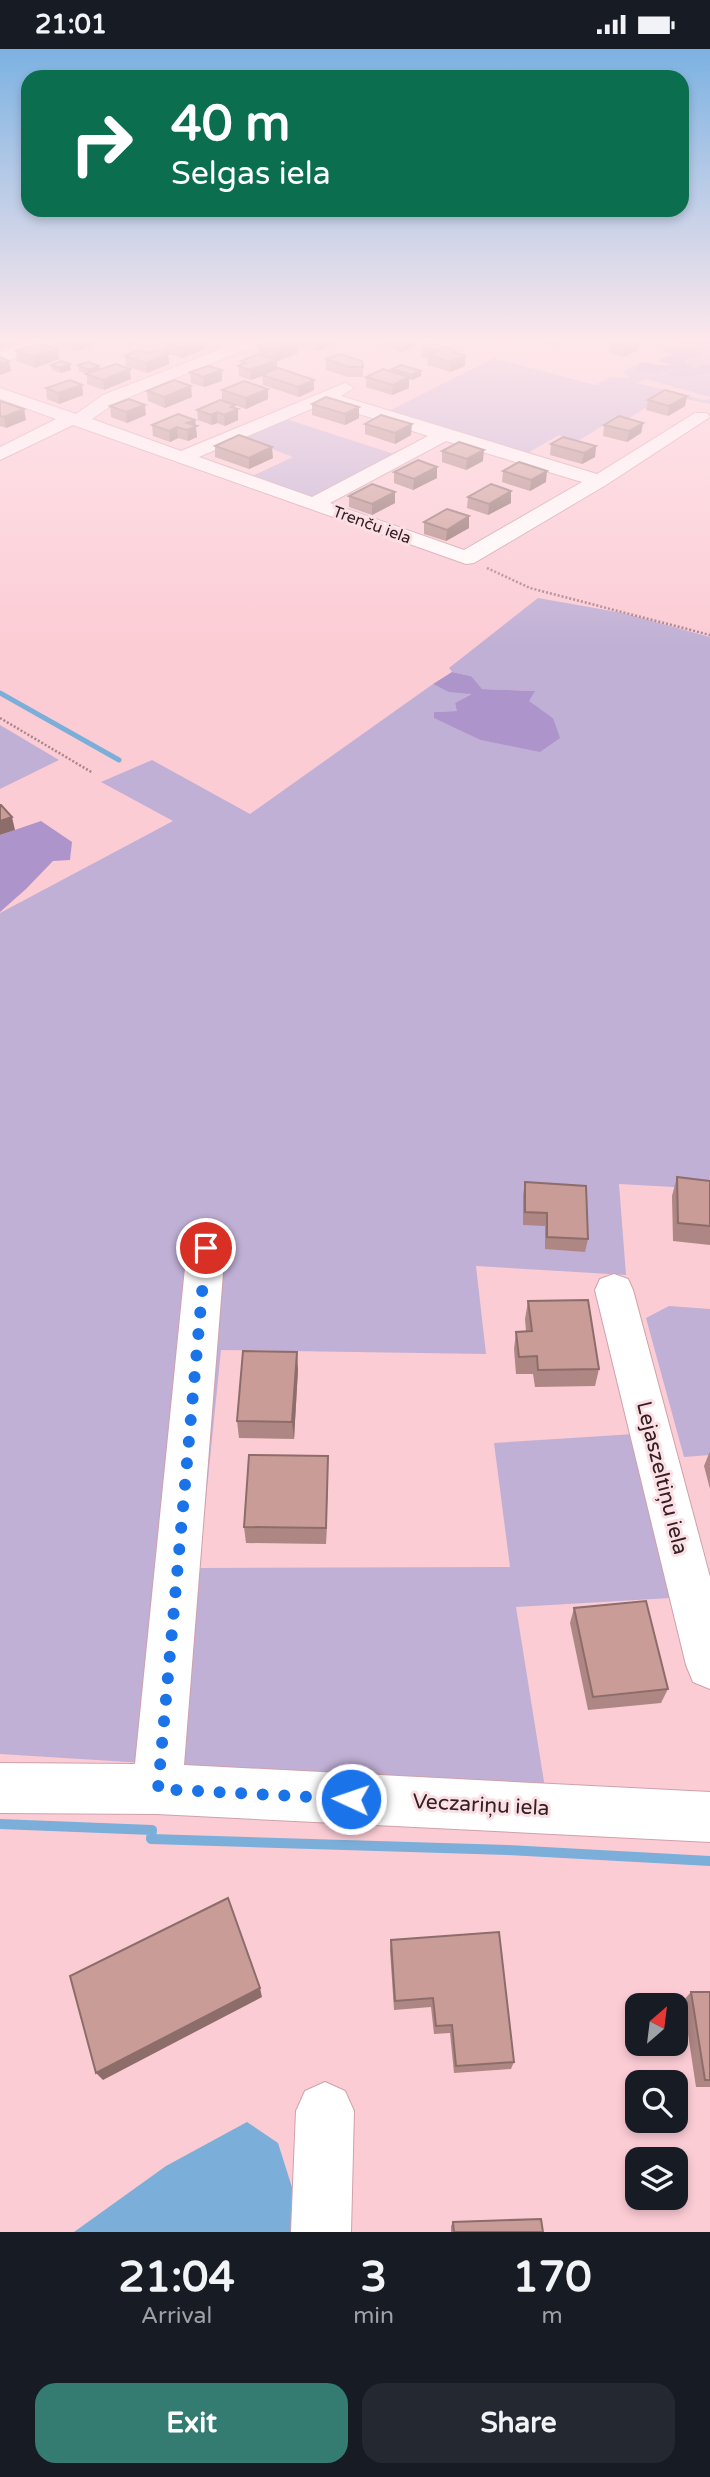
<!DOCTYPE html>
<meta charset="utf-8">
<style>
:root{--surface:#171b24;--page:#242831;--text:#f1f3f6;--muted:#9ea1a6;--accent:#347b72}
body{margin:0;font-family:"Varela Round",sans-serif;background:var(--page);color:var(--text);height:100vh;display:flex;flex-direction:column;font-size:26px;white-space:nowrap}
*{box-sizing:border-box;margin:0}
p{font-size:23px;color:var(--muted)}
.icon{flex:none;width:38px;height:38px;fill:none;stroke:currentColor;stroke-width:2;stroke-linecap:round;stroke-linejoin:round}
.map{position:relative;height:2183px;overflow:hidden}
.drawer{display:flex;flex-direction:column;background:var(--surface);flex:1}
.drawer>*{flex:none}
.top-card{position:absolute;left:21px;top:21px;width:668px;height:147px;border-radius:21px;box-shadow:0 4px 10px #0003;background:#0b6e4f;color:#fff;overflow:hidden}
.needle{width:46px;rotate:28deg}
.controls{position:absolute;left:625px;top:1944px;display:grid;gap:14px}
.controls a{display:grid;place-items:center;width:63px;height:63px;border-radius:14px;background:var(--surface);box-shadow:0 4px 10px #0003;font-size:35px}
.pin{position:absolute;display:grid;place-items:center;width:60px;height:60px;color:#fff;margin:-30px;border:4px solid #fff;border-radius:50%;box-shadow:0 2px 7px #0007}
.me{position:absolute;width:77px;margin:-38px;rotate:273deg;stroke-linejoin:round;filter:drop-shadow(0 0 5px #0008)}
.turn{display:flex;align-items:center;gap:24px;height:147px;padding:0 35px;font-size:32px}
.turn .icon{width:91px;height:91px;stroke-width:2.5}
.turn b{display:block;font-size:49px;line-height:60px}
.eta{display:flex;justify-content:space-evenly;align-items:center;height:119px;text-align:center}
.eta b{font-size:42px;font-weight:700;line-height:49px}
.cta{display:flex;gap:14px;margin-top:auto;padding:14px 35px}
.cta a{flex:1;height:80px;border-radius:21px;background:var(--accent);color:#fff;font-size:28px;font-weight:700;line-height:80px;text-align:center}
.cta a+a{background:var(--page);color:var(--text)}
.status{display:flex;justify-content:space-between;align-items:center;height:49px;padding:0 35px;background:var(--surface);direction:ltr}
.status svg{height:19px;fill:currentColor}
.map>svg:first-child{display:block}
.green{fill:#c0b0d5}
.forest{fill:#ad95cb}
.water{fill:#7baed8}
.lines{fill:none;stroke-linecap:round;stroke-linejoin:round}
.stream-far1{stroke:#7baed8;stroke-width:5}
.stream{stroke:#7baed8;stroke-width:10}
.minor-casing{stroke:#cfa1ab;stroke-width:2}
.path{stroke:#a8858c;stroke-width:2.5;stroke-dasharray:2 2;stroke-linecap:butt}
.minor{fill:#fff;fill-rule:evenodd}
.wall{fill:#ae8683}
.shaded-wall{fill:#8d6d6a}
.building{fill:#ca9c98;stroke:#8d6d6a;stroke-width:2}
.route{stroke:#1a73e8;stroke-width:12;stroke-dasharray:0 21.6}
.labels{text-anchor:middle;dominant-baseline:central;stroke-width:6;stroke-linejoin:round;paint-order:stroke}
.far-street-label{font-size:16px;fill:#322024;stroke:#fcdfe4}
.near-street-label{font-size:21px;fill:#322024;stroke:#fcdfe4}
</style>
<div class="status"><b>21:01</b><svg viewBox="0 0 49 12"><path d="M0 12V9h3v3zM5 12V6h3v6zM10 12V3h3v9zM15 12V0h3v12zM26 1h20v11H26zM47 4h2v5h-2z"/></svg></div>
<div class="map">
<svg width="710" height="2183" viewBox="0 0 710 2183">
<rect width="100%" height="100%" fill="#fcccd5"/>
<g class="green">
<path d="M 686,290 L 710,291 L 710,316 L 705,315 L 694,319 L 684,314 L 699,301 L 667,299 Z"/>
<path d="M 494,309 L 595,336 L 611,328 L 630,329 L 623,322 L 639,314 L 636,321 L 676,320 L 669,325 L 710,324 L 710,348 L 646,330 L 637,334 L 704,351 L 710,350 L 710,355 L 667,346 L 624,372 L 615,369 L 578,392 L 559,386 L 526,405 L 389,362 Z"/>
<path d="M 286,370 L 394,405 L 312,447 L 303,447 L 250,428 L 293,408 L 243,389 Z"/>
<path d="M 538,549 L 623,564 L 710,588 L 710,1140 L 619,1135 L 626,1226 L 476,1217 L 486,1305 L 221,1301 L 199,1519 L 510,1518 L 494,1394 L 634,1385 L 671,1549 L 516,1558 L 545,1739 L 0,1705 L 0,864 L 173,772 L 101,733 L 152,711 L 250,765 L 433,635 L 449,642 L 472,644 L 455,654 L 458,662 L 435,663 L 435,669 L 480,691 L 540,702 L 553,669 L 528,652 L 534,642 L 481,640 L 471,627 L 452,623 L 449,619 Z"/>
<path d="M 0,676 L 59,711 L 0,740 Z"/>
<path d="M 669,1257 L 710,1260 L 710,1406 L 684,1408 L 646,1269 Z"/>
</g>
<g class="forest">
<path d="M 667,299 L 700,301 L 700,306 L 689,310 L 684,314 L 694,319 L 705,315 L 710,316 L 710,324 L 679,328 L 668,325 L 674,320 L 656,325 L 636,321 L 639,314 C 648,312 658,318 671,316 L 658,312 L 665,308 L 676,306 L 663,302 Z"/>
<path d="M 452,623 L 471,627 L 482,640 L 535,642 L 529,652 L 553,669 L 560,689 L 540,703 L 480,691 L 434,669 L 434,663 L 457,662 L 455,654 L 471,645 L 449,643 L 433,635 Z"/>
<path d="M 41,772 L 72,793 L 70,811 L 53,812 L 26,840 L 0,863 L 0,786 Z"/>
</g>
<path class="water" d="M 247,2073 L 278,2094 L 302,2170 L 302,2183 L 74,2183 L 166,2117 Z"/>
<g class="lines">
<path class="stream-far1" d="M 0,644 L 119,711"/>
<path class="stream" d="M 0,1775 L 152,1781 L 151,1790 L 508,1801 L 710,1812"/>
<g class="minor-casing">
<g id="minor">
<path d="M 38,290 L 63,290 L 61,293 L 0,314 L 0,303 Z"/>
<path d="M 247,290 L 271,290 L 115,354 L 92,370 L 181,402 L 345,334 L 354,339 L 341,347 L 597,425 L 695,364 L 707,364 L 710,368 L 606,436 L 474,514 L 466,515 L 73,376 L 0,411 L 0,398 L 56,370 L 0,350 L 0,339 L 76,365 L 103,346 ZM 325,354 L 428,387 L 312,448 L 199,408 ZM 446,392 L 582,433 L 464,501 L 330,454 Z"/>
<path d="M 417,290 L 443,290 L 452,296 L 444,301 L 419,293 Z"/>
<path d="M 206,1184 L 219,1188 L 225,1199 L 184,1716 L 710,1743 L 710,1793 L 157,1765 L 0,1764 L 0,1714 L 135,1715 L 187,1199 L 193,1188 Z"/>
<path d="M 614,1225 L 628,1230 L 633,1241 L 710,1528 L 710,1640 L 693,1633 L 686,1616 L 595,1241 L 600,1230 Z"/>
<path d="M 325,2033 L 345,2042 L 354,2062 L 351,2183 L 291,2183 L 296,2062 L 305,2042 Z"/>
</g>
</g>
<g class="path">
<path d="M 487,519 L 530,539 L 710,586"/>
<path d="M 0,669 L 93,724"/>
</g>
<use href="#minor" class="minor"/>
</g>
<g class="wall">
<path d="M 57,290 L 100,290 L 101,293 L 76,302 L 58,296 Z"/>
<path d="M 121,290 L 146,290 L 131,296 L 122,293 Z"/>
<path d="M 300,290 L 346,290 L 318,302 L 300,297 Z"/>
<path d="M 381,290 L 415,290 L 415,297 L 401,303 L 381,297 Z"/>
<path d="M 543,290 L 569,290 L 554,296 L 543,293 Z"/>
<path d="M 639,291 L 638,301 L 624,308 L 609,304 L 610,294 Z"/>
<path d="M 162,293 L 205,300 L 182,309 L 163,303 Z"/>
<path d="M 258,297 L 298,304 L 277,312 L 277,320 L 314,331 L 314,341 L 299,348 L 263,336 L 262,327 L 251,331 L 239,327 L 238,317 L 241,316 L 241,312 L 259,305 Z"/>
<path d="M 422,298 L 456,301 L 456,304 L 465,317 L 450,323 L 427,316 L 428,310 L 422,308 Z"/>
<path d="M 58,300 L 59,310 L 35,319 L 17,312 L 16,302 Z"/>
<path d="M 148,304 L 168,305 L 169,315 L 147,324 L 126,317 L 125,307 Z"/>
<path d="M 326,310 L 363,318 L 363,328 L 348,328 L 326,321 Z"/>
<path d="M 51,316 L 71,321 L 61,324 L 52,321 Z"/>
<path d="M 78,316 L 100,320 L 131,330 L 104,341 L 87,335 L 87,325 L 79,322 Z"/>
<path d="M 392,320 L 421,327 L 412,331 L 409,330 L 409,339 L 392,346 L 366,338 L 366,328 L 392,323 Z"/>
<path d="M 222,321 L 222,332 L 204,338 L 191,334 L 190,323 Z"/>
<path d="M 82,336 L 83,346 L 59,355 L 47,350 L 46,339 Z"/>
<path d="M 268,340 L 268,350 L 246,360 L 222,352 L 222,341 Z"/>
<path d="M 147,342 L 192,348 L 165,359 L 148,352 Z"/>
<path d="M 687,347 L 685,357 L 668,367 L 646,361 L 648,351 Z"/>
<path d="M 0,352 L 24,360 L 26,371 L 6,379 L 0,377 Z"/>
<path d="M 312,355 L 359,369 L 345,376 L 312,366 Z"/>
<path d="M 235,356 L 235,359 L 238,360 L 238,371 L 225,377 L 217,374 L 212,376 L 198,371 L 197,361 Z"/>
<path d="M 110,357 L 146,366 L 127,374 L 111,368 Z"/>
<path d="M 195,371 L 197,388 L 188,392 L 178,389 L 170,393 L 153,387 L 152,376 Z"/>
<path d="M 643,374 L 641,384 L 627,393 L 603,387 L 604,376 Z"/>
<path d="M 365,375 L 411,386 L 395,395 L 365,385 Z"/>
<path d="M 551,395 L 596,397 L 595,408 L 582,415 L 550,406 Z"/>
<path d="M 215,397 L 273,409 L 249,420 L 215,408 Z"/>
<path d="M 442,402 L 483,412 L 466,421 L 442,413 Z"/>
<path d="M 437,418 L 437,429 L 413,441 L 394,434 L 394,423 Z"/>
<path d="M 503,422 L 546,433 L 530,442 L 502,433 Z"/>
<path d="M 395,443 L 395,454 L 372,466 L 349,458 L 349,447 Z"/>
<path d="M 468,448 L 511,454 L 488,466 L 467,459 Z"/>
<path d="M 469,467 L 469,479 L 446,492 L 424,485 L 424,473 Z"/>
<path d="M 677,1128 L 710,1132 L 710,1196 L 673,1192 L 672,1147 Z"/>
<path d="M 525,1133 L 588,1190 L 585,1203 L 545,1200 L 545,1177 L 523,1176 L 523,1146 Z"/>
<path d="M 528,1252 L 599,1320 L 595,1337 L 535,1338 L 533,1325 L 516,1325 L 514,1300 L 516,1283 L 526,1282 L 525,1270 Z"/>
<path d="M 298,1320 L 294,1390 L 239,1389 L 237,1372 Z"/>
<path d="M 710,1402 L 710,1440 L 704,1417 Z"/>
<path d="M 328,1407 L 326,1495 L 246,1494 L 244,1478 Z"/>
<path d="M 574,1559 L 668,1640 L 661,1654 L 588,1661 L 570,1574 Z"/>
<path d="M 391,1891 L 514,2013 L 511,2020 L 454,2024 L 450,1984 L 434,1985 L 431,1958 L 394,1961 L 390,1901 Z"/>
<path d="M 691,1943 L 710,1943 L 710,2038 L 696,2038 L 683,1952 Z"/>
<path d="M 453,2173 L 543,2183 L 451,2183 L 451,2177 Z"/>
</g>
<g class="shaded-wall">
<path d="M 0,290 L 17,290 L 18,293 L 0,299 Z"/>
<path d="M 80,290 L 100,290 L 101,293 L 76,302 L 75,292 Z"/>
<path d="M 131,290 L 146,290 L 146,291 L 131,296 Z"/>
<path d="M 204,290 L 205,300 L 182,309 L 181,299 Z"/>
<path d="M 318,290 L 346,290 L 318,302 Z"/>
<path d="M 407,290 L 415,290 L 415,297 L 401,303 L 402,293 Z"/>
<path d="M 555,290 L 569,290 L 554,296 Z"/>
<path d="M 639,291 L 638,301 L 624,308 L 625,298 Z"/>
<path d="M 298,293 L 298,304 L 277,312 L 277,322 L 251,331 L 250,321 L 275,312 L 275,302 Z"/>
<path d="M 58,300 L 59,310 L 35,319 L 34,308 Z"/>
<path d="M 456,301 L 456,311 L 465,307 L 465,317 L 450,323 L 452,303 Z"/>
<path d="M 168,305 L 169,315 L 147,324 L 146,314 Z"/>
<path d="M 9,312 L 11,322 L 0,326 L 0,315 Z"/>
<path d="M 70,315 L 71,321 L 61,324 L 60,319 Z"/>
<path d="M 99,317 L 100,322 L 90,326 L 89,321 Z"/>
<path d="M 130,320 L 131,330 L 104,341 L 103,331 Z"/>
<path d="M 222,321 L 222,332 L 204,338 L 203,328 Z"/>
<path d="M 421,322 L 421,327 L 412,331 L 412,326 Z"/>
<path d="M 409,328 L 409,339 L 392,346 L 393,336 Z"/>
<path d="M 314,331 L 314,341 L 299,348 L 298,338 Z"/>
<path d="M 82,336 L 83,346 L 59,355 L 58,344 Z"/>
<path d="M 191,337 L 192,348 L 165,359 L 164,348 Z"/>
<path d="M 268,340 L 268,350 L 246,360 L 246,349 Z"/>
<path d="M 687,347 L 685,357 L 668,367 L 669,357 Z"/>
<path d="M 145,356 L 146,366 L 127,374 L 126,363 Z"/>
<path d="M 235,356 L 235,361 L 238,360 L 238,371 L 225,377 L 224,366 L 231,358 Z"/>
<path d="M 359,358 L 359,369 L 345,376 L 345,365 Z"/>
<path d="M 24,360 L 26,371 L 6,379 L 4,368 Z"/>
<path d="M 217,363 L 217,374 L 212,376 L 211,366 Z"/>
<path d="M 195,371 L 197,388 L 188,392 L 187,374 Z"/>
<path d="M 643,374 L 641,384 L 627,393 L 629,382 Z"/>
<path d="M 412,375 L 411,386 L 395,395 L 395,384 Z"/>
<path d="M 177,378 L 178,389 L 170,393 L 169,382 Z"/>
<path d="M 596,397 L 595,408 L 582,415 L 584,404 Z"/>
<path d="M 272,398 L 273,409 L 249,420 L 249,409 Z"/>
<path d="M 484,401 L 483,412 L 466,421 L 467,410 Z"/>
<path d="M 437,418 L 437,429 L 413,441 L 414,430 Z"/>
<path d="M 547,422 L 546,433 L 530,442 L 531,431 Z"/>
<path d="M 511,442 L 511,454 L 488,466 L 489,455 Z"/>
<path d="M 395,443 L 395,454 L 372,466 L 372,455 Z"/>
<path d="M 469,467 L 469,479 L 446,492 L 447,481 Z"/>
<path d="M 12,768 L 15,781 L 0,786 L 0,772 Z"/>
<path d="M 297,1303 L 298,1320 L 294,1390 L 292,1373 Z"/>
<path d="M 328,1407 L 328,1424 L 326,1495 L 326,1479 Z"/>
<path d="M 260,1939 L 262,1948 L 103,2031 L 96,2024 Z"/>
</g>
<g class="building">
<path d="M 169,290 L 204,290 L 181,299 L 162,293 Z"/>
<path d="M 276,290 L 288,290 L 298,293 L 275,302 L 258,297 Z"/>
<path d="M 392,290 L 407,290 L 402,293 Z"/>
<path d="M 617,290 L 637,290 L 639,291 L 625,298 L 610,294 Z"/>
<path d="M 39,294 L 58,300 L 34,308 L 16,302 Z"/>
<path d="M 431,294 L 456,301 L 452,303 L 465,307 L 451,313 L 428,306 L 437,302 L 422,298 Z"/>
<path d="M 139,301 L 148,304 L 156,301 L 168,305 L 146,314 L 125,307 Z"/>
<path d="M 259,305 L 277,311 L 250,321 L 238,317 L 246,314 L 241,312 Z"/>
<path d="M 339,305 L 362,312 L 363,318 L 348,318 L 326,310 Z"/>
<path d="M 0,308 L 9,312 L 0,315 Z"/>
<path d="M 61,312 L 70,315 L 60,319 L 51,316 Z"/>
<path d="M 88,313 L 99,317 L 89,321 L 78,316 Z"/>
<path d="M 116,315 L 130,320 L 103,331 L 86,325 Z"/>
<path d="M 401,316 L 421,322 L 412,326 L 392,320 Z"/>
<path d="M 208,317 L 222,321 L 203,328 L 190,323 Z"/>
<path d="M 278,319 L 314,331 L 298,338 L 262,326 Z"/>
<path d="M 383,320 L 409,328 L 393,336 L 366,328 Z"/>
<path d="M 70,331 L 82,336 L 58,344 L 46,339 Z"/>
<path d="M 174,331 L 191,337 L 164,348 L 147,342 Z"/>
<path d="M 244,332 L 268,340 L 246,349 L 222,341 Z"/>
<path d="M 665,341 L 687,347 L 669,357 L 648,351 Z"/>
<path d="M 326,348 L 359,358 L 345,365 L 312,355 Z"/>
<path d="M 129,350 L 145,356 L 126,363 L 110,357 Z"/>
<path d="M 220,351 L 235,356 L 231,358 L 238,360 L 224,366 L 217,363 L 211,366 L 197,361 Z"/>
<path d="M 0,352 L 24,360 L 4,368 L 0,367 Z"/>
<path d="M 178,365 L 195,371 L 187,374 L 197,377 L 187,381 L 177,378 L 169,382 L 152,376 Z"/>
<path d="M 381,366 L 412,375 L 395,384 L 365,375 Z"/>
<path d="M 619,367 L 643,374 L 629,382 L 604,376 Z"/>
<path d="M 239,386 L 272,398 L 249,409 L 215,397 Z"/>
<path d="M 563,388 L 596,397 L 584,404 L 551,395 Z"/>
<path d="M 459,393 L 484,401 L 467,410 L 442,402 Z"/>
<path d="M 418,411 L 437,418 L 414,430 L 394,423 Z"/>
<path d="M 519,413 L 547,422 L 531,431 L 503,422 Z"/>
<path d="M 372,435 L 395,443 L 372,455 L 349,447 Z"/>
<path d="M 491,435 L 511,442 L 489,455 L 468,448 Z"/>
<path d="M 447,460 L 469,467 L 447,481 L 424,473 Z"/>
<path d="M 0,756 L 1,756 L 12,768 L 0,772 Z"/>
<path d="M 677,1128 L 710,1132 L 710,1177 L 678,1174 Z"/>
<path d="M 525,1133 L 586,1137 L 588,1190 L 547,1188 L 547,1164 L 525,1163 Z"/>
<path d="M 588,1251 L 599,1320 L 538,1321 L 537,1307 L 519,1308 L 516,1283 L 532,1282 L 528,1252 Z"/>
<path d="M 243,1302 L 297,1303 L 292,1373 L 237,1372 Z"/>
<path d="M 249,1406 L 328,1407 L 326,1479 L 244,1478 Z"/>
<path d="M 646,1552 L 668,1640 L 593,1648 L 574,1559 Z"/>
<path d="M 228,1849 L 260,1939 L 96,2024 L 70,1927 Z"/>
<path d="M 499,1883 L 514,2013 L 456,2017 L 452,1976 L 436,1977 L 433,1949 L 395,1952 L 391,1891 Z"/>
<path d="M 691,1943 L 710,1943 L 710,2031 L 705,2031 Z"/>
<path d="M 541,2170 L 543,2183 L 454,2183 L 453,2173 Z"/>
</g>
<linearGradient id="sky" x2="0" y2="1"><stop stop-color="#7cb2e2"/><stop offset="0.49" stop-color="#fee8ec"/><stop offset="1" stop-color="#fee8ec" stop-opacity="0"/></linearGradient>
<rect width="710" height="596" fill="url(#sky)"/>
<g class="lines">
<path class="route" d="M 206,1199 L 158,1740 L 351,1750"/>
</g>
<g class="labels">
<g class="far-street-label">
<text transform="translate(372 476) rotate(20)">Trenču iela</text>
</g>
<g class="near-street-label">
<text transform="translate(662 1429) rotate(76)">Lejaszeltiņu iela</text>
<text transform="translate(481 1756) rotate(3)">Veczariņu iela</text>
</g>
</g>
</svg>
<div class="controls">
<a><svg class="needle" viewBox="-14 -14 28 28"><path d="M0-13l5 13h-10z" fill="#e53935"/><path d="M0 13l5-13h-10z" fill="#9ea1a6"/></svg></a>
<a><svg class="icon" aria-label="search" viewBox="0 0 24 24"><circle cx="10" cy="10" r="6"/><path d="M15 15l6 6"/></svg></a>
<a><svg class="icon" aria-label="layers" viewBox="0 0 24 24"><path d="M12 4l9 5-9 5-9-5zM3 14l9 5 9-5"/></svg></a>
</div>
<div class="pin" style="left:206px;top:1199px;background:#d93025"><svg class="icon" aria-label="arrive" viewBox="0 0 24 24"><path d="M6 21V4h12l-3 4 3 4H6"/></svg></div>
<svg class="me" style="left:351px;top:1750px" viewBox="-20 -20 40 40"><circle r="17" fill="#1a73e8" stroke="#fff" stroke-width="3"/><path d="M0-11L8 9 0 5-8 9z" fill="#fff"/></svg>
<div class="top-card">
<div class="turn"><svg class="icon" aria-label="right" viewBox="0 0 24 24"><path d="M7 20v-9h11M14 6l5 5-5 5"/></svg><div><b>40 m</b>Selgas iela</div></div>
</div>
</div>
<section class="drawer">
<div class="eta">
<div><b>21:04</b><p>Arrival</p></div>
<div><b>3</b><p>min</p></div>
<div><b>170</b><p>m</p></div>
</div>
<div class="cta"><a>Exit</a><a>Share</a></div>
</section>
